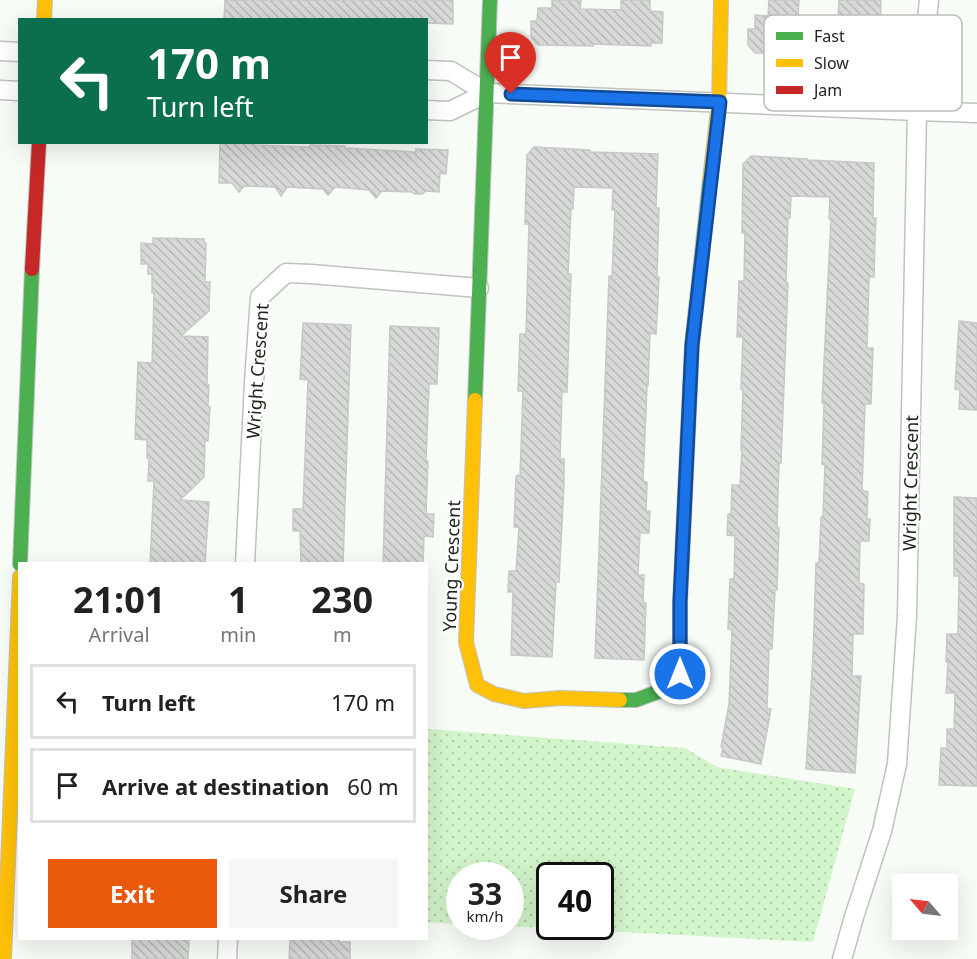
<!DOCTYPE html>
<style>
:root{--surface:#fff;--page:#f6f6f6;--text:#222;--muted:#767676;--line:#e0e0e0;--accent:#ea580c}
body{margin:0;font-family:"Noto Sans",sans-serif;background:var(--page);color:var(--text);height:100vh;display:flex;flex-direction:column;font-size:22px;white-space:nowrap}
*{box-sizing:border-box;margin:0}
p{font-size:20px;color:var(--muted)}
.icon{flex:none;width:33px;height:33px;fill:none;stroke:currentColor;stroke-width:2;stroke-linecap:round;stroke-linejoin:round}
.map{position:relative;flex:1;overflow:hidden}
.panel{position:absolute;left:18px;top:562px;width:410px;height:378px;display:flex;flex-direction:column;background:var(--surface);border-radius:0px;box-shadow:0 6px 24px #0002}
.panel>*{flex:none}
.hud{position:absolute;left:18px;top:18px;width:410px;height:126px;border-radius:0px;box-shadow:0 6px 24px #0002;background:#0b6e4f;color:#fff;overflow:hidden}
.needle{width:39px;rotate:298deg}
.controls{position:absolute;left:892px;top:874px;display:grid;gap:12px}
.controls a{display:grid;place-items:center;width:66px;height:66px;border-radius:0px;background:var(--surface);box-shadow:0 6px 24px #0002;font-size:30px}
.speed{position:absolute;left:446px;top:862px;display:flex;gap:12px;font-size:30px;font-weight:700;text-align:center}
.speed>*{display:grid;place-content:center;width:78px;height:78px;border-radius:50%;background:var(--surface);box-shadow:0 6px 24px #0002;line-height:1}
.speed small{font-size:15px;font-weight:400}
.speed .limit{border:3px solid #111;border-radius:9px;background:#fff;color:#111}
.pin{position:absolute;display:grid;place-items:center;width:51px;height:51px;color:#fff;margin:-62px -26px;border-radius:50% 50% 50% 0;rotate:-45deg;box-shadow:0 0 6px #0007}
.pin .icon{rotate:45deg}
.me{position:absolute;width:66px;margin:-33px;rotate:0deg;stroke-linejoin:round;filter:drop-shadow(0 0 4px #0008)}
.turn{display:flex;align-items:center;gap:21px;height:126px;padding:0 30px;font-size:27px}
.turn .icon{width:78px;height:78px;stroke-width:2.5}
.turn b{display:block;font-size:42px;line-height:51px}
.eta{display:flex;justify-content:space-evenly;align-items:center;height:102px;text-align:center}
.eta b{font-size:36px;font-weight:700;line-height:42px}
.action{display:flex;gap:12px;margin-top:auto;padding:12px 30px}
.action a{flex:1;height:69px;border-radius:0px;background:var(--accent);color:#fff;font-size:24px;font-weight:700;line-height:69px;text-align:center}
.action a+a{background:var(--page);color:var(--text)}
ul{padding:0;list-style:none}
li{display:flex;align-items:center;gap:18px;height:75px;margin:0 12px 9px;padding:0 18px;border:3px solid var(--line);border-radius:0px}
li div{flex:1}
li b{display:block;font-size:22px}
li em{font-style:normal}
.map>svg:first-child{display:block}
.park{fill:url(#park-dots);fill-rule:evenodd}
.building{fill:url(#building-back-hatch);stroke:#c6c9c6;stroke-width:1.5}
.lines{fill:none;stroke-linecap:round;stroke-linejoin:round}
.street-casing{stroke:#bfc2bf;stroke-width:21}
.fast-casing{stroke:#bfc2bf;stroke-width:16}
.slow-casing{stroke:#bfc2bf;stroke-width:16}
.jam-casing{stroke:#bfc2bf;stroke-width:16}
.street{stroke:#fefffe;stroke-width:18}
.fast{stroke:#4caf50;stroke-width:14}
.slow{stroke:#ffc107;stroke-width:14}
.jam{stroke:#c62828;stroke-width:14}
.route-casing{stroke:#114b97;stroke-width:15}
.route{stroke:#1a73e8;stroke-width:10}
.labels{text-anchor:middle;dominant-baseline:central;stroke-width:4.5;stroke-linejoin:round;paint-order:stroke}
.street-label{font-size:18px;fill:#1e211e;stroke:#fff}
.key{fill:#fff;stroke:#bcbcbc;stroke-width:1.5}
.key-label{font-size:16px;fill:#1e211e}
</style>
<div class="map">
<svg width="977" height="959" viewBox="0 0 977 959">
<defs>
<pattern id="park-dots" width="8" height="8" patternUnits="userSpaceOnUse" patternTransform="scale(1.5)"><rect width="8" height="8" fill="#d3f5cb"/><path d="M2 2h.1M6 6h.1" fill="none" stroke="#b5d2ae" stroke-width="1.8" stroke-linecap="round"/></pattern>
<pattern id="building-back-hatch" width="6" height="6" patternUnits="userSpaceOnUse" patternTransform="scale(1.5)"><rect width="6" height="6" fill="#d6d9d5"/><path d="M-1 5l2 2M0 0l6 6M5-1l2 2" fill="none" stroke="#b7bab6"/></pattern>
</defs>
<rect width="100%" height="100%" fill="#f8fcf7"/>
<path class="park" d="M 428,729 L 685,748 L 717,767 L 855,789 L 813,942 L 510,926 L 510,876 L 459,876 L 459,924 L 426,922 L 426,733 ZM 549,876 L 600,876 L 600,927 L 549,927 Z"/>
<g class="building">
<path d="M 225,0 L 453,0 L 453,24 L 426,23 L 426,20 L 224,20 Z"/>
<path d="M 552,0 L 581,0 L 580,9 L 621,10 L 621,0 L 650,0 L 650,11 L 663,12 L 662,43 L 651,43 L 651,46 L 593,44 L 593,46 L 538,45 L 531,37 L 531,21 L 537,21 L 538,8 L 552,8 Z"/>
<path d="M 769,0 L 799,0 L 798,17 L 838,18 L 839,0 L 881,0 L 880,52 L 868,51 L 868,54 L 811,53 L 811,55 L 755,53 L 748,45 L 748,29 L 755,29 L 755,15 L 768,16 Z"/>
<path d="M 220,142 L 255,142 L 255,145 L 310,147 L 310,145 L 345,146 L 345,148 L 416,152 L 416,149 L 448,150 L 446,174 L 440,173 L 439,192 L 426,191 L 422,194 L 415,194 L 412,192 L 382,191 L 376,198 L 369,190 L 335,187 L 328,195 L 323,189 L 287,187 L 281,196 L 275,187 L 244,186 L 239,192 L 232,183 L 219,183 Z"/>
<path d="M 534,147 L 590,150 L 590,152 L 658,154 L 656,208 L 659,208 L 657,277 L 659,277 L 658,298 L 656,334 L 650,333 L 648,386 L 647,386 L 643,481 L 647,482 L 646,511 L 650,511 L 649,533 L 640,533 L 638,575 L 644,575 L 643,603 L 646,603 L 644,660 L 595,658 L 609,276 L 612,276 L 615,210 L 612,210 L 613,188 L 574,187 L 573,209 L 571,209 L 568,274 L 571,274 L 567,392 L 562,392 L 560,459 L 564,459 L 564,483 L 559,582 L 556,582 L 552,657 L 511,655 L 513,592 L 508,592 L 509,571 L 516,571 L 519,527 L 514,527 L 516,477 L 517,475 L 520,476 L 523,391 L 518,391 L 520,334 L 526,334 L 529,224 L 525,224 L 527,155 Z"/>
<path d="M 751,156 L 807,159 L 807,160 L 874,163 L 873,218 L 876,218 L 875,237 L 874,277 L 869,277 L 867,348 L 873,348 L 871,404 L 865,404 L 862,490 L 868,492 L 867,519 L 870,519 L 869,541 L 860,541 L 859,583 L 864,584 L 863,634 L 853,634 L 852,676 L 861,676 L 855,773 L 806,769 L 813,657 L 816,563 L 819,563 L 821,517 L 823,517 L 825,465 L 822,464 L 824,403 L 822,403 L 831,219 L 829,219 L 830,197 L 791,196 L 790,218 L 788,218 L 786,283 L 788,283 L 781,463 L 779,463 L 777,528 L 779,528 L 777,590 L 775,590 L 772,649 L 769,649 L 767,708 L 771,709 L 761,764 L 721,756 L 723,747 L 721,747 L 729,704 L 732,630 L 728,629 L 730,579 L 734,579 L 735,536 L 727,535 L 728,514 L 731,514 L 732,485 L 740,485 L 742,450 L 741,450 L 743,390 L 741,389 L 743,337 L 737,337 L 739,281 L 744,281 L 745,233 L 742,233 L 743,164 Z"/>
<path d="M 153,238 L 204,239 L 204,243 L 206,243 L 205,282 L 210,282 L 209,311 L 181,336 L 208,337 L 207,384 L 209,385 L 208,406 L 210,407 L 208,441 L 205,441 L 204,477 L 180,500 L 209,502 L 205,564 L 150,564 L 154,481 L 148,481 L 149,459 L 147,458 L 147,440 L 135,439 L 138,362 L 152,363 L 153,335 L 154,293 L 152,293 L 152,274 L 148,274 L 148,264 L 141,264 L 141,243 L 153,244 Z"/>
<path d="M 959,321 L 977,323 L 977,410 L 959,409 L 960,390 L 955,389 Z"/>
<path d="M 303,323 L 351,325 L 343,564 L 301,564 L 300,531 L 293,531 L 293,509 L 303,509 L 308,380 L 300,379 Z"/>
<path d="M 390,326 L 439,328 L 437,384 L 429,384 L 426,461 L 428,461 L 426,514 L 434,514 L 433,537 L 424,536 L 423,564 L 383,564 Z"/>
<path d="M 954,497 L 977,498 L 977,786 L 939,785 L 941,748 L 947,748 L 947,729 L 954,729 L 955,693 L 946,693 L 948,662 L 946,662 L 947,634 L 958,634 L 959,576 L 954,576 Z"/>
<path d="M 132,939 L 189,939 L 188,959 L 132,959 Z"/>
<path d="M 290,939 L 339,940 L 339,942 L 350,942 L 350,959 L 289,959 Z"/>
</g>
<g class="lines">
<g class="street-casing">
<g id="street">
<path d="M 0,51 L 20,52"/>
<path d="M 426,70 L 451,71 L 487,93 L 917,111 L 977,113"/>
<path d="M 0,90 L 20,91"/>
<path d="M 426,110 L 450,111 L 487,93"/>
<path d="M 245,564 L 254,382 L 260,297 L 286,273 L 311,274 L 479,288"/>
<path d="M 227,959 L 228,939"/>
<path d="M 842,959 L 854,917 L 882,831 L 897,764 L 907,616 L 917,111 L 929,0"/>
</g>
</g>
<g class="fast-casing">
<g id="fast">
<path d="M 475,400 L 490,0"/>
<path d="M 20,564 L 32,269"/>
<path d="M 620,700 L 636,700 L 663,690 L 680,674 L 680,602 L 692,345 L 710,179"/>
</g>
</g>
<g class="slow-casing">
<g id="slow">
<path d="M 44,20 L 45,0"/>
<path d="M 710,179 L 719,102 L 721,0"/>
<path d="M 475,400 L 466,642 L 477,685 L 494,694 L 524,701 L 560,698 L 620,700"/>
<path d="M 4,959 L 20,577"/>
</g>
</g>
<g class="jam-casing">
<path id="jam" d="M 32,269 L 39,142"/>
</g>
<use href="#street" class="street"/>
<use href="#fast" class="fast"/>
<use href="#slow" class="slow"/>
<use href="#jam" class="jam"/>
</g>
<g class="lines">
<g class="route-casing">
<path id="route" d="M 511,94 L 720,102 L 692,345 L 680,602 L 680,674"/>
</g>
<use href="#route" class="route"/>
</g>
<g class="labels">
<g class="street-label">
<text transform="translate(257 371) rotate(-86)">Wright Crescent</text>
<text transform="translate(910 483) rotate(-89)">Wright Crescent</text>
<text transform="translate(451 566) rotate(-88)">Young Crescent</text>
</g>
</g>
<rect x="764" y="15" width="198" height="96" rx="9" class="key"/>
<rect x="776" y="32" width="27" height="8" fill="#4caf50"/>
<rect x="776" y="59" width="27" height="8" fill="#ffc107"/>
<rect x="776" y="86" width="27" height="8" fill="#c62828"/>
<g class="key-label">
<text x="814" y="42">Fast</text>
<text x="814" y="69">Slow</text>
<text x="814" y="96">Jam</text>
</g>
</svg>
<div class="controls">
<a><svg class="needle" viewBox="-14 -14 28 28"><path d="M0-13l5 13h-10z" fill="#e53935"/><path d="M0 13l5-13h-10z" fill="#767676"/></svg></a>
</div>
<div class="speed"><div>33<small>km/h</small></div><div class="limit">40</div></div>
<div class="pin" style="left:511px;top:94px;background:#d93025"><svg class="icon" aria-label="arrive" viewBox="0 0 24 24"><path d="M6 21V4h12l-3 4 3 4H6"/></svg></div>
<svg class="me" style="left:680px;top:674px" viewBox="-20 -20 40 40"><circle r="17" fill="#1a73e8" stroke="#fff" stroke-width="3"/><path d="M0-11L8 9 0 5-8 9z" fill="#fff"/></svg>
<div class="hud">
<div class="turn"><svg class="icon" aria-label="left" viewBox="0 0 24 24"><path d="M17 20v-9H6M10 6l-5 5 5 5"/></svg><div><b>170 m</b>Turn left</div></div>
</div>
<section class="panel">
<div class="eta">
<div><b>21:01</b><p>Arrival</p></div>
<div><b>1</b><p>min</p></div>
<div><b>230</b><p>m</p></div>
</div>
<ul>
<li><svg class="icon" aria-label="left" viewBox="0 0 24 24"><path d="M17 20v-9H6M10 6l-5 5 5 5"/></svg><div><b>Turn left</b></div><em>170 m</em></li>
<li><svg class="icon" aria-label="arrive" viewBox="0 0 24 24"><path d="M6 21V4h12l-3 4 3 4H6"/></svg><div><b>Arrive at destination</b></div><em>60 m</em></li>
</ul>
<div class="action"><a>Exit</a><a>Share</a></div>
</section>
</div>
